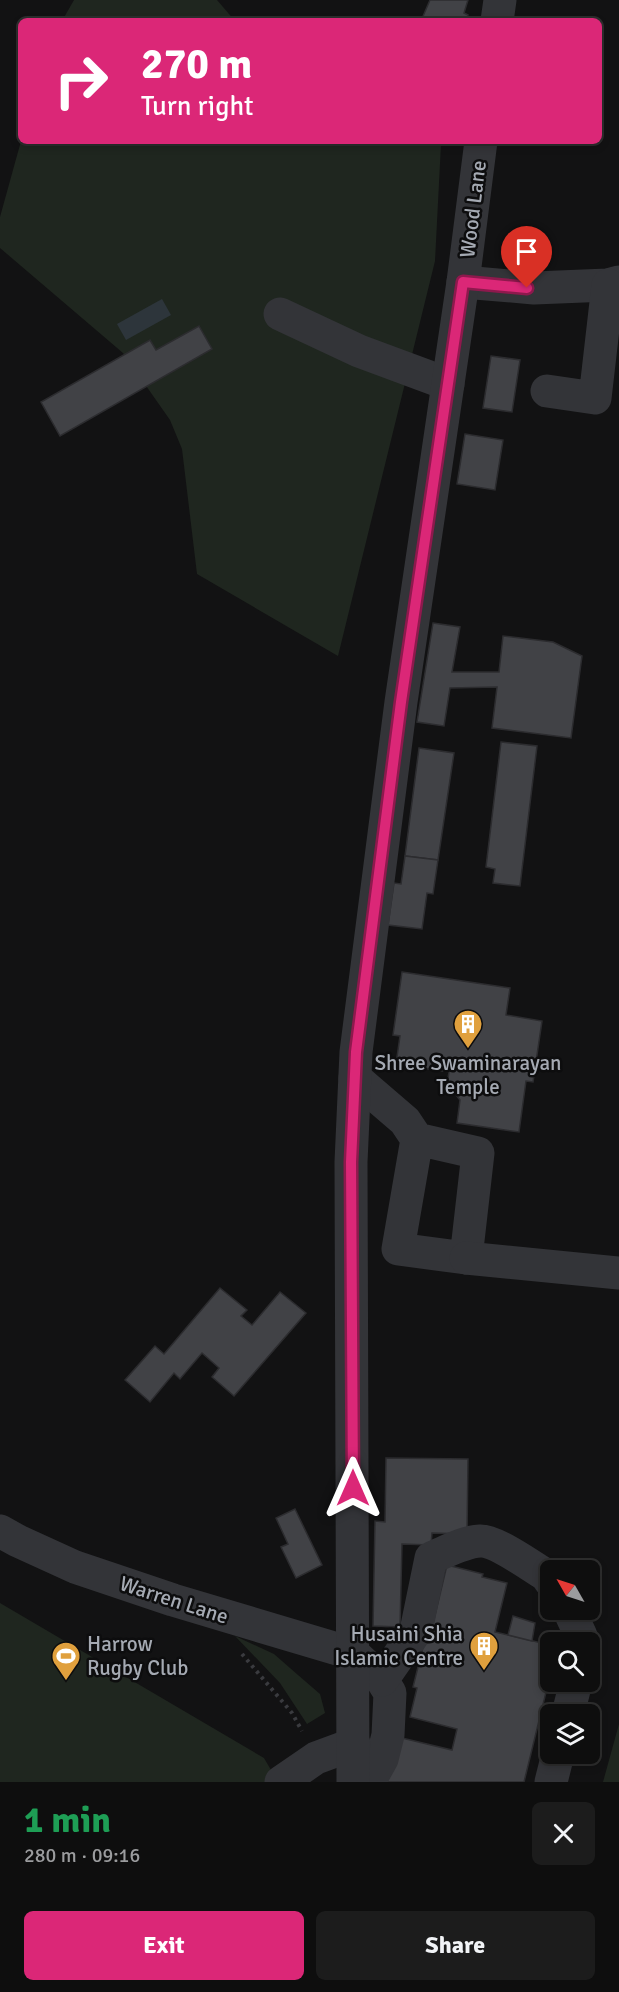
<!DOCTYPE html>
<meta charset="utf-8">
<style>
:root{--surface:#0e0e0e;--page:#1c1c1c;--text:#f1f3f6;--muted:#9b9c9e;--line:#2e2e2e;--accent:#db2777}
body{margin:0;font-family:Signika,sans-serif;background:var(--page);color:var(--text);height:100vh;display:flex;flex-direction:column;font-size:22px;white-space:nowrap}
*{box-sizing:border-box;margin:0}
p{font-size:20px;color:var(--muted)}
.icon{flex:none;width:33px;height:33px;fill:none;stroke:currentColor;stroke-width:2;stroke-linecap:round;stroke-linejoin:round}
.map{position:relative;height:1782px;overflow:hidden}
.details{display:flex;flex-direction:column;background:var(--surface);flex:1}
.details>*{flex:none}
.top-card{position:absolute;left:18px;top:18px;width:584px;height:126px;border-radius:9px;box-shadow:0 3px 9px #0003,0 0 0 2px var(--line);background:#db2777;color:#fff;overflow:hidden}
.needle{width:39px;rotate:309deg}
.tools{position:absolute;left:540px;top:1560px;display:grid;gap:12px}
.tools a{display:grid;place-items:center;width:60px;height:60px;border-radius:9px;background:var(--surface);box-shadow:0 3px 9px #0003,0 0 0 2px var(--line);font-size:30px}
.pin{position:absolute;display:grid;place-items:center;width:51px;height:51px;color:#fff;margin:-62px -26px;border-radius:50% 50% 50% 0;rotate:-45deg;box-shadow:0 0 6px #0007}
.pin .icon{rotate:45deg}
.me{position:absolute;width:66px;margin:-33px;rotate:0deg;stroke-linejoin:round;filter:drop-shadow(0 0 4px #0008)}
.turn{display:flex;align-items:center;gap:21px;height:126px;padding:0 24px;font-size:27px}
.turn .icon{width:78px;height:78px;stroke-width:2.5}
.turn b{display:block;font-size:42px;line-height:51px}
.round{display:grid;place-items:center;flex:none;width:63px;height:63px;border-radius:9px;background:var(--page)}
.overview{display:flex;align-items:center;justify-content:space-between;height:102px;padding:0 24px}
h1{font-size:36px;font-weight:800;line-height:45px;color:#1e9e55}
.cta{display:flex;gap:12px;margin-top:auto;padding:12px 24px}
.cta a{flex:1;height:69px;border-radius:9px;background:var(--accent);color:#fff;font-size:24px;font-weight:800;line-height:69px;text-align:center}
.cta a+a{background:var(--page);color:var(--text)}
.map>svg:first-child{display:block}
.green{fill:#1f261f}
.water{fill:#2d353b}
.building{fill:#414246;stroke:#2c2c2f;stroke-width:1.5}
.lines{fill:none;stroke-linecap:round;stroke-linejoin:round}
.path{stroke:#3a3b3f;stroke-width:4;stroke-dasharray:3 4.5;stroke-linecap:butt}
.minor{stroke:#333438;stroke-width:33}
.route-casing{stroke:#8e194d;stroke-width:15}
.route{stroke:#db2777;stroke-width:10}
.labels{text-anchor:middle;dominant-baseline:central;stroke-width:5;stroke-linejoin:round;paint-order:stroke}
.street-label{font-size:21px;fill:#a5aab3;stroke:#0d0d0e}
.poi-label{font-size:21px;fill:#a5aab3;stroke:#0d0d0e}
</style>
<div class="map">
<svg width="619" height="1782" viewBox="0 0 619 1782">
<rect width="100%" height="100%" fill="#121213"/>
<g class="green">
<path d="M 74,0 L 217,0 L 235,21 L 62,21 Z"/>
<path d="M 21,141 L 435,141 L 441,144 L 435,261 L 338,656 L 197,574 L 182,449 L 170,420 L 123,353 L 0,248 L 0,217 Z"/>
<path d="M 0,1603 L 264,1758 L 278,1782 L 0,1782 Z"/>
<path d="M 235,1636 L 274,1654 L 298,1675 L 320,1694 L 325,1713 L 307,1724 L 280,1683 Z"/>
<path d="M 619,1724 L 619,1782 L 603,1782 Z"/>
</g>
<path class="water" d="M 162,299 L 171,315 L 126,340 L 117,324 Z"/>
<g class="building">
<path d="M 430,0 L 468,0 L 464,13 L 468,15 L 466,21 L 421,21 Z"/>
<path d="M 199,326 L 212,349 L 60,436 L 41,402 L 150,340 L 156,350 Z"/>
<path d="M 491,356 L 520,360 L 512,412 L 483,408 Z"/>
<path d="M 465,434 L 503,440 L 495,490 L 457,484 Z"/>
<path d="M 433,623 L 460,627 L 452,672 L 499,672 L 503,636 L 553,642 L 582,656 L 571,738 L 492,728 L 497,687 L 450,688 L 444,726 L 417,722 Z"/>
<path d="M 501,742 L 537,746 L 520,886 L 493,883 L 495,869 L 486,867 Z"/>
<path d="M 419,748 L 454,753 L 438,860 L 405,856 Z"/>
<path d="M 405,856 L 438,860 L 433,894 L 427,893 L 422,929 L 388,925 L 394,883 L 401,884 Z"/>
<path d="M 402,972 L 510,988 L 506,1015 L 542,1021 L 533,1082 L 526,1081 L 519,1132 L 457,1123 L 460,1100 L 447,1084 L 449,1072 L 396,1064 L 400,1036 L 393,1035 Z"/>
<path d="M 220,1288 L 247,1310 L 241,1316 L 252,1325 L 280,1292 L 306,1313 L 234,1396 L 212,1377 L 219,1368 L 202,1353 L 180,1379 L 174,1373 L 150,1402 L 125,1380 L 155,1346 L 164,1354 Z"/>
<path d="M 386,1458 L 468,1459 L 467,1534 L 432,1533 L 431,1545 L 402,1544 L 400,1627 L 373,1626 L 375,1521 L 385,1522 Z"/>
<path d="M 295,1509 L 322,1565 L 296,1578 L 281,1547 L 288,1544 L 276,1518 Z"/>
<path d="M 447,1565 L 483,1574 L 482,1577 L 507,1583 L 495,1632 L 550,1645 L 546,1664 L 550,1665 L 550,1676 L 524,1782 L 386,1782 L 373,1731 L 452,1750 L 457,1729 L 410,1717 L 417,1688 L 413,1687 L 427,1631 L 431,1632 Z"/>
<path d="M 513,1616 L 535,1623 L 532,1641 L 508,1635 Z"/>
</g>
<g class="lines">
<path class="path" d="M 242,1654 L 292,1713 L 302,1731"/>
<g class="minor">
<path d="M 497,21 L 500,0"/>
<path d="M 463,282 L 534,288 L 608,285 L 619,282"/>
<path d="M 280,314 L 359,351 L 448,384"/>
<path d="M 547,391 L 595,398 L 608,285"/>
<path d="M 355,1078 L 405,1121 L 417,1139 L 478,1153 L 466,1258 L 398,1249 L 417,1139"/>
<path d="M 466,1258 L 619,1273"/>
<path d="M 0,1531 L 18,1541 L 75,1567 L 173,1600 L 354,1654 L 382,1680 L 390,1693 L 388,1735 L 382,1759 L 369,1782"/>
<path d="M 569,1610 L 581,1636 L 581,1642"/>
<path d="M 382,1680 L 416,1631 L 431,1558 C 446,1552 463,1542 480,1541 C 495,1540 533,1567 547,1576 L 550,1581"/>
<path d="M 568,1714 L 576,1682"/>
<path d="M 281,1782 L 316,1758 L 354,1744"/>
<path d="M 353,1782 L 351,1162 L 356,1052 L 401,702 L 463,282 L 481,141"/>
<path d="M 551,1782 L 558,1754"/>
</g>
</g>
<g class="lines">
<g class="route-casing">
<path id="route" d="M 353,1488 L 351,1162 L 356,1052 L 401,702 L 463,282 L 527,288"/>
</g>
<use href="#route" class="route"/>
</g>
<defs>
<g id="building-pin" transform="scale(1.5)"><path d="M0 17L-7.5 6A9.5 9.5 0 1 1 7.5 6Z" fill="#e0a03d" stroke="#0d0d0e"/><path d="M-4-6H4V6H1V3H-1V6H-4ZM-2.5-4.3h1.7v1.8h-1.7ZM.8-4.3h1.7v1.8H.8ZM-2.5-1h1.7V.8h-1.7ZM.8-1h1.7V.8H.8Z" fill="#fff"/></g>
<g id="stadium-pin" transform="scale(1.5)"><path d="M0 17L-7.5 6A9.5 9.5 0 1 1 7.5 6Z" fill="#e0a03d" stroke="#0d0d0e"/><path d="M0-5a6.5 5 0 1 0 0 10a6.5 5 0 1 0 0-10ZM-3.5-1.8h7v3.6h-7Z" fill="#fff"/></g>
</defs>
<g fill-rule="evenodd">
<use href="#building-pin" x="468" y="1024"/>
<use href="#building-pin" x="484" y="1646"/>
<use href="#stadium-pin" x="66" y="1656"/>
</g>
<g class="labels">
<g class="street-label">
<text transform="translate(473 209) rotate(-83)">Wood Lane</text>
<text transform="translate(174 1600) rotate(18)">Warren Lane</text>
</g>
<g class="poi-label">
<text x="468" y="1063">Shree Swaminarayan<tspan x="468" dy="24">Temple</tspan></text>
<text x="463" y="1634" text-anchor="end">Husaini Shia<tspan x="463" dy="24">Islamic Centre</tspan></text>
<text x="87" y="1644" text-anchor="start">Harrow<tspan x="87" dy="24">Rugby Club</tspan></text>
</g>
</g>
</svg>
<div class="tools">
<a><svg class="needle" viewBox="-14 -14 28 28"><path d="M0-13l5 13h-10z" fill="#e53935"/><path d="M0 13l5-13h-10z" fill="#9b9c9e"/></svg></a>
<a><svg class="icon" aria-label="search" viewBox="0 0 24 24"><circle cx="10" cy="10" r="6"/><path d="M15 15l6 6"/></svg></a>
<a><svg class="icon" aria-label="layers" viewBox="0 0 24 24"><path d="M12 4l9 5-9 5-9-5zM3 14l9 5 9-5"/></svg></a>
</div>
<div class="pin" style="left:527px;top:288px;background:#d93025"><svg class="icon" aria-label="arrive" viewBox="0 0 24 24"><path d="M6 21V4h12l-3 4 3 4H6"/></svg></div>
<svg class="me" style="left:353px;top:1488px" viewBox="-20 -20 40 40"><path d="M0-17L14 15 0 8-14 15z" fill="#db2777" stroke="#fff" stroke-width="4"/></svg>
<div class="top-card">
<div class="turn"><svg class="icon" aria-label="right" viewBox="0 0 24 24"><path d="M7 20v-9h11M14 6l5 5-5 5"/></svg><div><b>270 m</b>Turn right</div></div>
</div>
</div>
<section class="details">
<div class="overview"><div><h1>1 min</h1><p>280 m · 09:16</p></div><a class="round"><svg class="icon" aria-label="close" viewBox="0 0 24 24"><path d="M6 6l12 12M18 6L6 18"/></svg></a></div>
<div class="cta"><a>Exit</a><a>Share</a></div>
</section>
